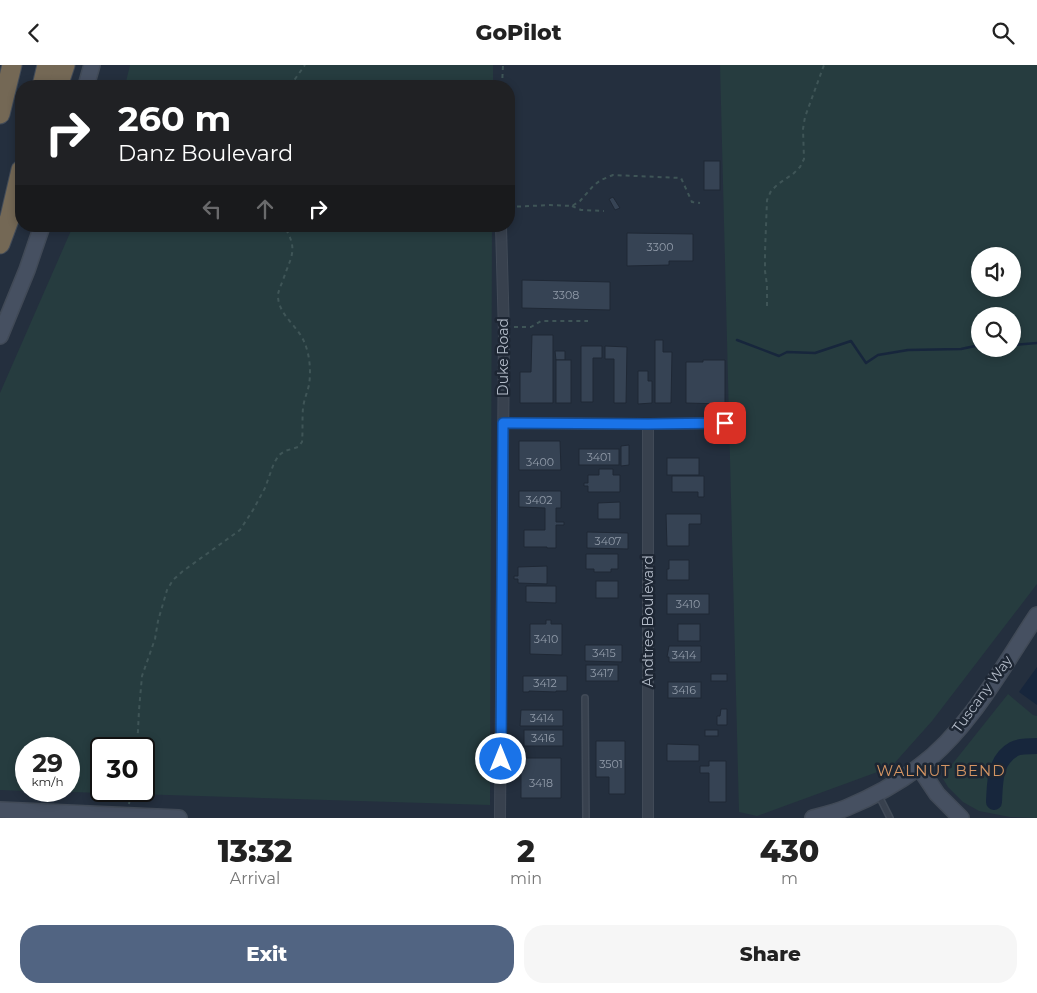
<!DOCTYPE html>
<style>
:root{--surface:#fff;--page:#f6f6f6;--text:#222;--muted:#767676;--accent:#516482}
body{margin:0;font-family:Montserrat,sans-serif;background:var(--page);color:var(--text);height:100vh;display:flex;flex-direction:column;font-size:19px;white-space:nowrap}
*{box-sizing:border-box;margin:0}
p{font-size:16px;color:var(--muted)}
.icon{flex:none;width:28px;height:28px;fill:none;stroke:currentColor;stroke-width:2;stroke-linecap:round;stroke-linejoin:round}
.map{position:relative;height:753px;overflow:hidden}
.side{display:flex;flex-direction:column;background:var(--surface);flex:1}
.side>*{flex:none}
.top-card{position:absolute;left:15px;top:15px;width:500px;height:152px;border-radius:20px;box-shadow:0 2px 8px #0003;background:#202124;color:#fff;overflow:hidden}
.buttons{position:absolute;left:971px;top:182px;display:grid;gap:10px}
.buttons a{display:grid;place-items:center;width:50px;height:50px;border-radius:50%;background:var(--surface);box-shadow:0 2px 8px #0003;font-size:25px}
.speed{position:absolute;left:15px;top:672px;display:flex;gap:10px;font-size:25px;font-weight:700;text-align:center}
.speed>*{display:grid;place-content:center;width:65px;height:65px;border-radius:50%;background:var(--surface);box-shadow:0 2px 8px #0003;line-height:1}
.speed small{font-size:12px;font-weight:400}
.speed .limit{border:2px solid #111;border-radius:8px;background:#fff;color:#111}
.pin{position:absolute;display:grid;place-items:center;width:42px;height:42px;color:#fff;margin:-21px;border-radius:10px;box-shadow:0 2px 8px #0006}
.me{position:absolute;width:55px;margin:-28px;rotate:0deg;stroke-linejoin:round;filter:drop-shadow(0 0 4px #0008)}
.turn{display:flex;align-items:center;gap:18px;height:105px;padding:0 20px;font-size:22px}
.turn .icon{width:65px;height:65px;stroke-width:2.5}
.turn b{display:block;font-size:35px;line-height:42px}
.lanes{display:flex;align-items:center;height:48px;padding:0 20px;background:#0003;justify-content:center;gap:25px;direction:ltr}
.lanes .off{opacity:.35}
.eta{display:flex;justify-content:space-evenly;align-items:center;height:85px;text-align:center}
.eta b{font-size:30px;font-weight:800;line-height:35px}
.cta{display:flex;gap:10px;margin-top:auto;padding:10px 20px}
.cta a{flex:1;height:58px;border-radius:20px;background:var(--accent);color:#fff;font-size:20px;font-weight:800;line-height:58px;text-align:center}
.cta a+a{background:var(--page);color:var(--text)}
header{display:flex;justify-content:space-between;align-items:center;height:65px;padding:0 20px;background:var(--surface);font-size:22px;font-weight:800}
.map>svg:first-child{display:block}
.green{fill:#263c3f;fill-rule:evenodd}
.water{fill:#17263c}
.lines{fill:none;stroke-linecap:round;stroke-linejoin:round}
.stream{stroke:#17263c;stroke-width:2.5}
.river{stroke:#17263c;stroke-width:16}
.building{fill:#364354;stroke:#1f2835}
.lane-casing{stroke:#414a57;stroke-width:8}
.street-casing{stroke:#414a57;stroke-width:12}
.secondary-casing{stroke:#414a57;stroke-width:18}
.highway-casing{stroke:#434c59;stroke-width:21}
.path{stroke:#3f5557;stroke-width:2;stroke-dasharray:4 4;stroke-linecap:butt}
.lane{stroke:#38414e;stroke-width:5}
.street{stroke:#38414e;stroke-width:10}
.secondary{stroke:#465061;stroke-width:15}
.highway{stroke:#746855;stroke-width:19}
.route-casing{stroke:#114b97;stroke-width:12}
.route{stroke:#1a73e8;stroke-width:9}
.labels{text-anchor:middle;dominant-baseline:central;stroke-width:5;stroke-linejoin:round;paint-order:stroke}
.number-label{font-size:11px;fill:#929caa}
.street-label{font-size:14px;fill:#b4bcc9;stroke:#1d2633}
.neighbourhood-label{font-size:15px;letter-spacing:1px;fill:#d59563;stroke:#1d2633}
</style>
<header><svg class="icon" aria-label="back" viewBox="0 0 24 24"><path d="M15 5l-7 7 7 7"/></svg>GoPilot<svg class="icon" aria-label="search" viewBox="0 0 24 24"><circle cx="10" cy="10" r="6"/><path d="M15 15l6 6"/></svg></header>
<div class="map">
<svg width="1037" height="753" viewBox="0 0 1037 753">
<rect width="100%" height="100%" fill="#242f3e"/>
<g class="green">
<path d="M 130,0 L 493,0 L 493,21 L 125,21 Z"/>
<path d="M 720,0 L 1037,0 L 1037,519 L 932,656 L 891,702 L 757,751 L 739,747 ZM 980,191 L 1012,191 L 1012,224 L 980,224 ZM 980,251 L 1012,251 L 1012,284 L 980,284 Z"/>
<path d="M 73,161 L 492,161 L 490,740 L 39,726 L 69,726 L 69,684 L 26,684 L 26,726 L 0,725 L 0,328 ZM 101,684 L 144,684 L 144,726 L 101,726 Z"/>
<path d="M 1008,629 L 1033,650 L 1037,651 L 1037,753 L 1010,752 L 979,746 L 963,737 L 948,722 L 942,712 Z"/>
</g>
<path class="water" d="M 1037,602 L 1037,640 L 1019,627 Z"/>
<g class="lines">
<g class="stream">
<path d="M 737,275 L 779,291 L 787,287 L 815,288 L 851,276 L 866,298 L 878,290 L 908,285 L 961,284 L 980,280"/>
<path d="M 1012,280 L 1037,278"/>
</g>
<path class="river" d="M 994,737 C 995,718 994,695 1014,684 C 1019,681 1030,681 1037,681"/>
</g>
<g class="building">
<rect x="704" y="96" width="16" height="29"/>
<path d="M 613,132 L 620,143 L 615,145 L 609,134 Z"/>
<path d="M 627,168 L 693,169 L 693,196 L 669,196 L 669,200 L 627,201 Z"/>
<path d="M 522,215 L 610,217 L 610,245 L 522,243 Z"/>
<path d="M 532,270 L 553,270 L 553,338 L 520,338 L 520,307 L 531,307 Z"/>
<path d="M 655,275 L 663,275 L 663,287 L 672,287 L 671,338 L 655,338 Z"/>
<path d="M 581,281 L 602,281 L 602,293 L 593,293 L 593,337 L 581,337 Z"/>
<path d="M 605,281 L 627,282 L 626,338 L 614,338 L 614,294 L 605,294 Z"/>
<path d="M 555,286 L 565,286 L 565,295 L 556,295 Z"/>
<rect x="556" y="295" width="15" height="43"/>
<path d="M 703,295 L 725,295 L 725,339 L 686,338 L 686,297 L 703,297 Z"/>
<path d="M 638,306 L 648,306 L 648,316 L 652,316 L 652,338 L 638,339 Z"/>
<path d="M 519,376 L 560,376 L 561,405 L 519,405 Z"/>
<path d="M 629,380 L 629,400 L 621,401 L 621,381 Z"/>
<rect x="579" y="384" width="40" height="16"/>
<rect x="667" y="393" width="32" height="17"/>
<path d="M 599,404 L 613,404 L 613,410 L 620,410 L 620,427 L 588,427 L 588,421 L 584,421 L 584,418 L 588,418 L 588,410 L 599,410 Z"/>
<path d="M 672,411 L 704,411 L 704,432 L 698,432 L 698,427 L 672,427 Z"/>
<path d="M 519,426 L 561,426 L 561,443 L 556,443 L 556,457 L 564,457 L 564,460 L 556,460 L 556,483 L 547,483 L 547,482 L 524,482 L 524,465 L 545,465 L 545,443 L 519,442 Z"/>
<path d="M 620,437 L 620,454 L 598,454 L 598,438 Z"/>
<path d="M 666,449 L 701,449 L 701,459 L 689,459 L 689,481 L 667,481 Z"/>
<path d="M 587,467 L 628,468 L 628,484 L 587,483 Z"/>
<path d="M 586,489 L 618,489 L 618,504 L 611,504 L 611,507 L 594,507 L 594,504 L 586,504 Z"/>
<path d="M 669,495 L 689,495 L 689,515 L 667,515 L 667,504 L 669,504 Z"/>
<path d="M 547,501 L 547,519 L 518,518 L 518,514 L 514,514 L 514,511 L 518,511 L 518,502 Z"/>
<rect x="596" y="516" width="22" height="17"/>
<path d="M 526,521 L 556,521 L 556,538 L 526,537 Z"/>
<rect x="667" y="529" width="42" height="20"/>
<path d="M 546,555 L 551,555 L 551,559 L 562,559 L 562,590 L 530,589 L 530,559 L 546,559 Z"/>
<rect x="678" y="559" width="22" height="17"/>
<path d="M 585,580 L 622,580 L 622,597 L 585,596 Z"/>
<path d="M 669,581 L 701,581 L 701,597 L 669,597 L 669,592 L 667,592 Z"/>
<rect x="586" y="600" width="32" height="16"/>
<rect x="711" y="609" width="16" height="7"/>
<path d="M 523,611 L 567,611 L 567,626 L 556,626 L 556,627 L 529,626 L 529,627 L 523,627 Z"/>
<rect x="668" y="617" width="33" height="16"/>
<path d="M 721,644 L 727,644 L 727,660 L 717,660 L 717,651 L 720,651 Z"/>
<path d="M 521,645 L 563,645 L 563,661 L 520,661 Z"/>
<rect x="524" y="665" width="39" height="16"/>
<rect x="705" y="665" width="13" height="6"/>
<path d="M 596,676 L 625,676 L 625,729 L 609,729 L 609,712 L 596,712 Z"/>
<path d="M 667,679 L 699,680 L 699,696 L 667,696 Z"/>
<path d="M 524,693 L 561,693 L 561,733 L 521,733 L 521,703 L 524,703 Z"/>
<path d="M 709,696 L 726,696 L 726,737 L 709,737 L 709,708 L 700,708 L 700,701 L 709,701 Z"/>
</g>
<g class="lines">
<g class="lane-casing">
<g id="lane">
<path d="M 585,633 L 586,753"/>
<path d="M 878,729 L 890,753"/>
</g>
</g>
<g class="street-casing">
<g id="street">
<path d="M 503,358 L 648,359 L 725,358"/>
<path d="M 500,753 L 504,269 L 501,161"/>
<path d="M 648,753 L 648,359"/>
</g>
</g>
<g class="secondary-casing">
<g id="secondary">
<path d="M 86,21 L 92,0"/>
<path d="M 0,271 L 27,205 L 42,161"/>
<path d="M 919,702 L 937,729 L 961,753"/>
<path d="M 0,745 L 179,753"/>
<path d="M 813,753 C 824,750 836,747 846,743 C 870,733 898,718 919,702 C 969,665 1003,601 1037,550"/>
</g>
</g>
<g class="highway-casing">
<g id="highway">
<path d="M 42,21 L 47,0"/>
<path d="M 58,21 L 65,0"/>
<path d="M 0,49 L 12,0"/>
<path d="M 0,179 L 10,152 L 21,105"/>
</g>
</g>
<g class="path">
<path d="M 290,21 L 305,0"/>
<path d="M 502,21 L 503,0"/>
<path d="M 572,141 L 581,145 L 604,146"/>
<path d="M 509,142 L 550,140 L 572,141 L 580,136 L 594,120 L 601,115 L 613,110 L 681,113 L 692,137 L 700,138"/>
<path d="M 767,241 L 767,220 L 765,206 L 765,187 L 767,135 L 771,126 L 778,119 L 793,109 L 800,102 L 804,94 L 803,64 L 805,52 L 824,0"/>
<path d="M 514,262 L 531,262 L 541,256 L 588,256"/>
<path d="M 136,684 L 138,666 L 139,645 L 142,611 L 155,574 L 158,556 L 167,525 L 173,515 L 183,506 L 240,465 L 253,445 L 265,423 L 274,398 L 279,390 L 285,386 L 298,382 L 302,377 C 303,366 302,354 303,343 C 304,335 307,328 309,320 C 311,307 310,291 305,279 C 299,261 277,250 278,229 C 279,225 281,220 283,215 C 291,191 299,185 284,161"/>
<path d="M 129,739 L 131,726"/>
</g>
<use href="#lane" class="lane"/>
<use href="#street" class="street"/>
<use href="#secondary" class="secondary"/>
<use href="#highway" class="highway"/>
</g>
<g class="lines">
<g class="route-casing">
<path id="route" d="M 501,694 L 503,358 L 648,359 L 725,358"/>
</g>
<use href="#route" class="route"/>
</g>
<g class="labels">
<g class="number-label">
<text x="660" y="182">3300</text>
<text x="566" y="230">3308</text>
<text x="599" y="392">3401</text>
<text x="540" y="397">3400</text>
<text x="539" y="435">3402</text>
<text x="608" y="476">3407</text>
<text x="688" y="539">3410</text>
<text x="546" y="574">3410</text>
<text x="604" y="588">3415</text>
<text x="684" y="590">3414</text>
<text x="602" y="608">3417</text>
<text x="545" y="618">3412</text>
<text x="684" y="625">3416</text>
<text x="542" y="653">3414</text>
<text x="543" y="673">3416</text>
<text x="611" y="699">3501</text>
<text x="541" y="718">3418</text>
</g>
<g class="street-label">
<text transform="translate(503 292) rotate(-90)">Duke Road</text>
<text transform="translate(648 556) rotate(-90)">Andtree Boulevard</text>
<text transform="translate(982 629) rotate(-54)">Tuscany Way</text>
</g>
<g class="neighbourhood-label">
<text x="941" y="705">WALNUT BEND</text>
</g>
</g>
</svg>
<div class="buttons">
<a><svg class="icon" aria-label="sound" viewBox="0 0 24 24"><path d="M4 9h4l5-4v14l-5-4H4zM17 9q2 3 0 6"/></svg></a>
<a><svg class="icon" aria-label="search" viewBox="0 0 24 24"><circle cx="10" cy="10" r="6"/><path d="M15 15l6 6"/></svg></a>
</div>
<div class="speed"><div>29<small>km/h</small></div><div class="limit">30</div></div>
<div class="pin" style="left:725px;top:358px;background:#d93025"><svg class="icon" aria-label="arrive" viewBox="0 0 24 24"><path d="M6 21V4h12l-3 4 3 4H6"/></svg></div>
<svg class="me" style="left:501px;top:694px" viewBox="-20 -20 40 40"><circle r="17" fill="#1a73e8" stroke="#fff" stroke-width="3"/><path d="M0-11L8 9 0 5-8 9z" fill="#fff"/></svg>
<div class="top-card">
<div class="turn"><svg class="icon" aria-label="right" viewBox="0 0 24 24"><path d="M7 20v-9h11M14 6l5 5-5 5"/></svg><div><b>260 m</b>Danz Boulevard</div></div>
<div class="lanes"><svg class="icon off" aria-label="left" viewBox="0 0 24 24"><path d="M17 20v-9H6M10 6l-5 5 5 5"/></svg><svg class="icon off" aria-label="ahead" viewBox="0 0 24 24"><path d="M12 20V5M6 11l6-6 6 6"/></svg><svg class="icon" aria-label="right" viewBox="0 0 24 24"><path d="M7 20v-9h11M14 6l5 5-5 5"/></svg></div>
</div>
</div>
<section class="side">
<div class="eta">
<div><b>13:32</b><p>Arrival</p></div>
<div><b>2</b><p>min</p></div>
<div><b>430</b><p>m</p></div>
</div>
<div class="cta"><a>Exit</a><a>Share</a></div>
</section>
